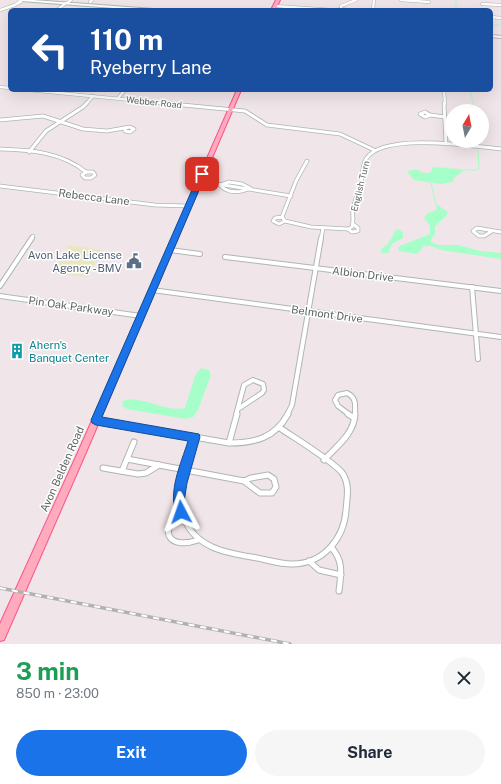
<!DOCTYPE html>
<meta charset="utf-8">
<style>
:root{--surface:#fff;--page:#f6f6f7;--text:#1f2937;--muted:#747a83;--accent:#1a73e8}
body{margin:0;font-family:"Public Sans",sans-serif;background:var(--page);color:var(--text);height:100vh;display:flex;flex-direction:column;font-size:15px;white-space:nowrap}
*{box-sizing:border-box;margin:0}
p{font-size:13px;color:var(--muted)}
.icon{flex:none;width:22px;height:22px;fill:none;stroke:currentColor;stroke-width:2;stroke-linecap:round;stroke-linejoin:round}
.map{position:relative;height:644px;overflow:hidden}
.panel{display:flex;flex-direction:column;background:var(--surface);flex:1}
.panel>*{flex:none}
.banner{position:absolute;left:8px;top:8px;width:485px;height:84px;border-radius:6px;box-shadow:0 4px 16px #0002;background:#1a4fa0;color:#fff;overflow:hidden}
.needle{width:26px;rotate:10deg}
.tools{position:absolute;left:445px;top:104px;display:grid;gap:8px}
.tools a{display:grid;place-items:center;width:44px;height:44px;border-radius:50%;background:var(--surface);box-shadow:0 4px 16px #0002;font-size:20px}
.pin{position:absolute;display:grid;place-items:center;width:34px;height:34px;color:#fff;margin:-17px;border-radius:8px;box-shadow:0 2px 6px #0006}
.me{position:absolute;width:44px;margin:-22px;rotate:356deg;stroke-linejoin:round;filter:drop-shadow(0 0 3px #0008)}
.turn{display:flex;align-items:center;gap:14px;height:84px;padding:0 16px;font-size:18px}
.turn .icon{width:52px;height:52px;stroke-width:2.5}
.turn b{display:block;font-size:28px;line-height:34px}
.round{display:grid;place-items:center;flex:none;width:42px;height:42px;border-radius:21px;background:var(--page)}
.summary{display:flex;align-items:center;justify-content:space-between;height:68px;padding:0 16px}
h1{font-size:24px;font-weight:700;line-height:30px;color:#1e9e55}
.action{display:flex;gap:8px;margin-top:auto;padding:8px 16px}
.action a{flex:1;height:46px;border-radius:24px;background:var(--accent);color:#fff;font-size:16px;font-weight:700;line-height:46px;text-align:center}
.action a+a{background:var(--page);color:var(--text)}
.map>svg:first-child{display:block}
.green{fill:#e9e7c0}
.water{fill:#a6ffc9}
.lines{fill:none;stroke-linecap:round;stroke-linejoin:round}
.stream{stroke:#a6ffc9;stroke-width:1}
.street-far3-casing{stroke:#aeb6b3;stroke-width:3.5}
.street-far2-casing{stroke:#aeb6b3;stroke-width:4.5}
.street-far1-casing{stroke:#aeb6b3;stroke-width:6}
.street-casing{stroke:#aeb6b3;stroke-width:7}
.secondary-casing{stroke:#b0b9b5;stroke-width:2}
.primary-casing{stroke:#fb538b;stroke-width:2}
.street-far3{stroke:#fff;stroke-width:2.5}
.street-far2{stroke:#fff;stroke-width:3}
.street-far1{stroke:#fff;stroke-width:4}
.street{stroke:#fff;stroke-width:5}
.secondary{fill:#fff;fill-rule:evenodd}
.primary{fill:#ffabbd;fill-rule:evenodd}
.rail-casing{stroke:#b0b2b1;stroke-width:3.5}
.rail{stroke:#fff;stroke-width:2;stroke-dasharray:6;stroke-linecap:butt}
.route{fill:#1a73e8;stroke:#114b97}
.labels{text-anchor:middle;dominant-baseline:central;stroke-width:3;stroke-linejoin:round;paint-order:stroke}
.far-street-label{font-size:9px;fill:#5d6762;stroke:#fff}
.street-label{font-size:11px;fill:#5d6762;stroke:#fff}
.service-label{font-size:11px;fill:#4e5e75;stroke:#fff;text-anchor:end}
.culture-label{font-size:11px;fill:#0d838f;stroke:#fff;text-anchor:start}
</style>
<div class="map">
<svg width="501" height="644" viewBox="0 0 501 644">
<rect width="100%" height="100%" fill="#f0e5e8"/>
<path class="green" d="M 69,245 L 102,250 L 87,277 L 53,273 Z"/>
<g class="water">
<path d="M 435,167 L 459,169 L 463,171 L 454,178 L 453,182 L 441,184 L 414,180 L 407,171 C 409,171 414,169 417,170 C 423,172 426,176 432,171 L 432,168 Z"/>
<path d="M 436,204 L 448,212 L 446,216 L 435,226 L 435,234 L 431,239 L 431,242 L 438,245 L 458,245 L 480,251 L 501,253 L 501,259 L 441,250 L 431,246 L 424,246 L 417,254 L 399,251 L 398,248 L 400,246 L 430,234 L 430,226 L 424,218 L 428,213 L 437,210 Z"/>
<path d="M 398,229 L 403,232 L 403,238 L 392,244 L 388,253 L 381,253 L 381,249 L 388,244 L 396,230 Z"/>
<path d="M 201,368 L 209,370 L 211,375 L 198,410 L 193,417 L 186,419 L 127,409 L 122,406 L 123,401 C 141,394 166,413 185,408 L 195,376 Z"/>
</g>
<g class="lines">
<g class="stream">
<path d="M 456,0 L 456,10"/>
<path d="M 491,25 L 501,25"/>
<path d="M 470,90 L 475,111"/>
<path d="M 477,141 L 477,144"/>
<path d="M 462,170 L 476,170 L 479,168 L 478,150"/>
<path d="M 431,183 L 436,204"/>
</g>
<g class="street-far3-casing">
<g id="street-far3">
<path d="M 401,0 L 429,2"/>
<path d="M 20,1 L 21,2 L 15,5 L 21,0"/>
<path d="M 90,2 L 92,0"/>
<path d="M 67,3 L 71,0"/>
<path d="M 482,4 L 501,5"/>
<path d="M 275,6 L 333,10"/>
<path d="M 341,9 L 349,10"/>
<path d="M 0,10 L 15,5"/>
<path d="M 57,10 L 66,3"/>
<path d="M 336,10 L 341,9 L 341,6 L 356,0"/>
<path d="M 373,10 L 374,0"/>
<path d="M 491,17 L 501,18"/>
<path d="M 0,87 L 10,88"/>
<path d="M 29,90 L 172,104"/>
<path d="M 444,90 L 445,104"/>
<path d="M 118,98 L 125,90"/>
<path d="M 86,104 L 93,96"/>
</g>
</g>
<g class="street-far2-casing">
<g id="street-far2">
<path d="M 162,103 L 245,111 L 267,125 L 340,134 L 374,150"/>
<path d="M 444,103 L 446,144"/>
<path d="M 425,112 L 430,115 L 425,117 L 420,114 Z"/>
<path d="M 430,115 L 445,117"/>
<path d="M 0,120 L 43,116 L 83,129 L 107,131 L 130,127 L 134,129 L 130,132 L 125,131 L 125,129"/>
<path d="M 0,149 C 31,150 61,152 86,172"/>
<path d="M 29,152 L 46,131 L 83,107 L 87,103"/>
<path d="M 307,161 L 296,181 L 282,217 L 285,221 L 311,227 L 348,229 L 352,227 C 354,221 352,215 353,209 C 355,200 359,192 361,183 C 363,175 362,166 366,159 C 382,132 473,146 501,149"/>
<path d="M 86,172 L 93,172 L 95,175 L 91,178 L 85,178 L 82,175 Z"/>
<path d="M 199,181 L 291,196"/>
<path d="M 229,182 L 242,184 L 250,188 C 240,193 228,194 220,185 Z"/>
<path d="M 198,184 L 216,185"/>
<path d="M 0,186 L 155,205 L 188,206"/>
<path d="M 282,217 L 275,218 L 273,221 L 279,224 L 285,221"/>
<path d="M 348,229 L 352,232 L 358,231 L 358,228 L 353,224"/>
<path d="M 492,231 L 484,236 L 479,236 L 473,231 L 477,228 L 501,232"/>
<path d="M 31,239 L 33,236"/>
<path d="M 321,239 L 323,228"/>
</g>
</g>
<g class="street-far1-casing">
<g id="street-far1">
<path d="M 170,250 L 200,254"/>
<path d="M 225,257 L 501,291"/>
<path d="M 0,286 L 32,238"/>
<path d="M 472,287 L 478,359"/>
<path d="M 152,290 L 501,337"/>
<path d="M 236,415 L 244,385 L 253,380 L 263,384 L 264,390 L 262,393 L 238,409"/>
<path d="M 287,415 L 292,405 L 321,238"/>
<path d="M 350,415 L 338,406 L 335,400 L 338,395 L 347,393 C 357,398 355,405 355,415"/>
</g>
</g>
<g class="street-casing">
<g id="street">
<path d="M 348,414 L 354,418"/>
<path d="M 96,420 L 229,443 C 255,443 275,438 288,414"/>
<path d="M 195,437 C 189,457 176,480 178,501 C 178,507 182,513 184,518 C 196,549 228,553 257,558 C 268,560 280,564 292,564 C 323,564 344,539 346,510 C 347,497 350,486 343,474 C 336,463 293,437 280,428"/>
<path d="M 229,443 L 237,414"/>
<path d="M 127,459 L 244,481"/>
<path d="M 324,460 C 337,446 354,434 355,414"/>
<path d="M 103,468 L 138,474 L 146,473 L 159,465"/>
<path d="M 122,471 L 134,442"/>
<path d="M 268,475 L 274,479 L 276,487 L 272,493 L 260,493 L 244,481 L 251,478 Z"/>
<path d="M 181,512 C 157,532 170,550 198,540"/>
<path d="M 331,547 C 344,561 341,574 339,591"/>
<path d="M 309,561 L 319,570 L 341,575"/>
</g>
</g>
<g class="secondary-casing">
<g id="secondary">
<path d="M 19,0 L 33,0 L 154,9 L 156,10 L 141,10 L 21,1 Z"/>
<path d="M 491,35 L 501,36 L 501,38 L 491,37 Z"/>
<path d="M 0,294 L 141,314 L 144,316 L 141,318 L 0,298 Z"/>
</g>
</g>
<g class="primary-casing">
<g id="primary">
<path d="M 276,0 L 280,0 L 275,10 L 271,10 Z"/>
<path d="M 237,90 L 241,90 L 87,450 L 4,640 L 0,641 L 0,624 L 79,450 Z"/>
</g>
</g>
<use href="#street-far3" class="street-far3"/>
<use href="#street-far2" class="street-far2"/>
<use href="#street-far1" class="street-far1"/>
<use href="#street" class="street"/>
<use href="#secondary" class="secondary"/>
<use href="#primary" class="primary"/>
<g class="rail-casing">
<path id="rail" d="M 0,588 L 290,644"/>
</g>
<use href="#rail" class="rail"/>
</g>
<path class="route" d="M 202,172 L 206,174 L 102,417 L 199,434 L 200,437 L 187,483 L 184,502 L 187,512 L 185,516 L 181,518 L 177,516 C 167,492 181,464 188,441 L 96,425 L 92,423 L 91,420 L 199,174 Z"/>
<defs>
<g id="civic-bare" transform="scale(1.2)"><path d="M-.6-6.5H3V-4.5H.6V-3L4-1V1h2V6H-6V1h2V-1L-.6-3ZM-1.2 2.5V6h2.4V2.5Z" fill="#5c6f8a" stroke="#fff" stroke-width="2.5" paint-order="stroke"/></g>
<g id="building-bare" transform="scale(1.2)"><path d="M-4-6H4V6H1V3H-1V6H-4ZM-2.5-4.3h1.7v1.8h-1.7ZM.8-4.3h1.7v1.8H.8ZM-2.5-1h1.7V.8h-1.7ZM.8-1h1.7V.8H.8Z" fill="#0f9aa8" stroke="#fff" stroke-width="2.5" paint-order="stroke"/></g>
</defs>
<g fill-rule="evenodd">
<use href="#civic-bare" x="134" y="261"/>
<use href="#building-bare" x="17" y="351"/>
</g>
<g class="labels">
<g class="far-street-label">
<text transform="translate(154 102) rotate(6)">Webber Road</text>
<text transform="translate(360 186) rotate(-76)">English Turn</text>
</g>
<g class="street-label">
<text transform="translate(94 197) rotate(7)">Rebecca Lane</text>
<text transform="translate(363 274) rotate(7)">Albion Drive</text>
<text transform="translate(71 306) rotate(8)">Pin Oak Parkway</text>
<text transform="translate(327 314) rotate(8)">Belmont Drive</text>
<text transform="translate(62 469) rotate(-66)">Avon Belden Road</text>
</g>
<g class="service-label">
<text x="122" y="255">Avon Lake License<tspan x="122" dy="13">Agency - BMV</tspan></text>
</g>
<g class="culture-label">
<text x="29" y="345">Ahern's<tspan x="29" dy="13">Banquet Center</tspan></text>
</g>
</g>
</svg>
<div class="tools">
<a><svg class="needle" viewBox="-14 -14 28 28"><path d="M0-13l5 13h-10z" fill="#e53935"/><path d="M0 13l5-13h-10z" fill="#747a83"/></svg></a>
</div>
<div class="pin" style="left:202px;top:174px;background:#d93025"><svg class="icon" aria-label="arrive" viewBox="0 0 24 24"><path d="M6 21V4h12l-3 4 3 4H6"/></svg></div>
<svg class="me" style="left:181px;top:512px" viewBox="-20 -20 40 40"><path d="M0-17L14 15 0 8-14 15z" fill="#1a73e8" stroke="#fff" stroke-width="4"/></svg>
<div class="banner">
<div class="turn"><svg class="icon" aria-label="left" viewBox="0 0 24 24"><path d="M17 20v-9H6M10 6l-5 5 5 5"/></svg><div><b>110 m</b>Ryeberry Lane</div></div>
</div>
</div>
<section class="panel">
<div class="summary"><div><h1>3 min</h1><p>850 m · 23:00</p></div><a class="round"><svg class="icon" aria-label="close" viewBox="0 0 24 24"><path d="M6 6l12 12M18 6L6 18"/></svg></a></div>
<div class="action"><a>Exit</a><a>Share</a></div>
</section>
